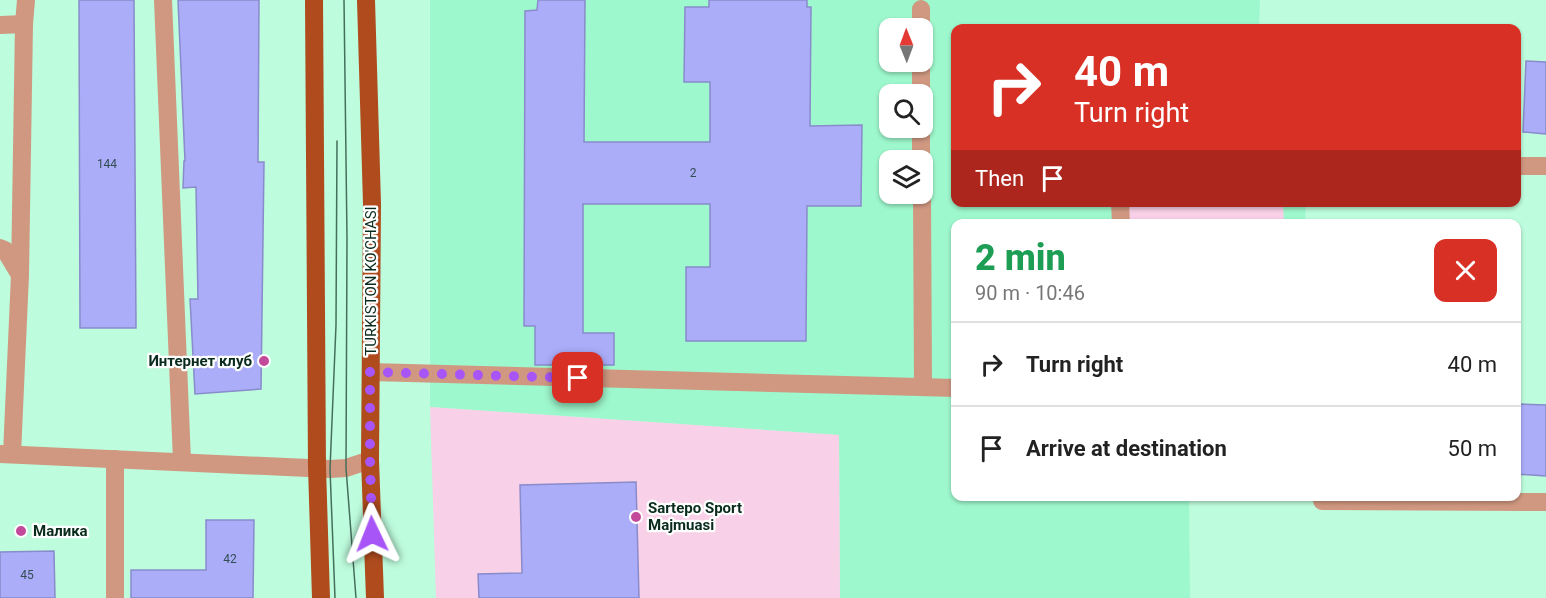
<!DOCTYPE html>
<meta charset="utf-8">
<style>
:root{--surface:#fff;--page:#f6f6f6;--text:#222;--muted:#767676;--line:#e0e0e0}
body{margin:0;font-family:Roboto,sans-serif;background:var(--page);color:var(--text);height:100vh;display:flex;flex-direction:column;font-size:22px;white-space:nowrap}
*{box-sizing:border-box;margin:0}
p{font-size:20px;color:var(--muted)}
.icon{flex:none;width:33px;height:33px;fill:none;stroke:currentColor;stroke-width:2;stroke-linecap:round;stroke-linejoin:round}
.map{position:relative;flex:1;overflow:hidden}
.details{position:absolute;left:951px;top:219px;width:570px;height:282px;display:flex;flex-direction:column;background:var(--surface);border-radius:12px;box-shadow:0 2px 4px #0004}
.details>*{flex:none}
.banner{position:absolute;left:951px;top:24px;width:570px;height:183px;border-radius:12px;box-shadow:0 2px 4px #0004;background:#d93025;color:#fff;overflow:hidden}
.needle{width:39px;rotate:359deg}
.fabs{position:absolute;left:879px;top:18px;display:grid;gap:12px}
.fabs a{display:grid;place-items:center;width:54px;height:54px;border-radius:12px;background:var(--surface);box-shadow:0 2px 4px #0004;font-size:30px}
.pin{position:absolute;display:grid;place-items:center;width:51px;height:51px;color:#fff;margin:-26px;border-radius:12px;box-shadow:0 3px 9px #0006}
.me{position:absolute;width:66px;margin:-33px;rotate:358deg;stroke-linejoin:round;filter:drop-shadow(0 0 4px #0008)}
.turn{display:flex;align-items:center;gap:21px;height:126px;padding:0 24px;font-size:27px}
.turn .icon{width:78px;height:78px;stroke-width:2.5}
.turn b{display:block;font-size:42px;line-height:51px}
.then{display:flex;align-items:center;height:57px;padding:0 24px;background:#0003;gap:12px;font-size:22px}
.round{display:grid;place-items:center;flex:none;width:63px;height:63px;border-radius:12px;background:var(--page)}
.head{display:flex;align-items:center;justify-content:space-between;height:102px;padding:0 24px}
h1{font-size:36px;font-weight:800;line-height:45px;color:#1e9e55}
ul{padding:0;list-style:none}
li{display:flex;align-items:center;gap:18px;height:84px;padding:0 24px;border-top:2px solid var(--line)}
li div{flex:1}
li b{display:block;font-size:22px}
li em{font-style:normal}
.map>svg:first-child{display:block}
.built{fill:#9ef8cd;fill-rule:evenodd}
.green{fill:#f8d0e7}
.building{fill:#abadf9;stroke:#898bcb;stroke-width:1.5}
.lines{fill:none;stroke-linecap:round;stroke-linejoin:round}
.minor{stroke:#d09881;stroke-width:18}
.major{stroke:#af4b1d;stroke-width:18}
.tram{stroke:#446f5b;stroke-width:1.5}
.route{stroke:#a855f7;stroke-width:10;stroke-dasharray:0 18}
.poi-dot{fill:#c3499b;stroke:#fff;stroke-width:2}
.labels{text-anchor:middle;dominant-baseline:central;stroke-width:4.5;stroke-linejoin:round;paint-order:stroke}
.number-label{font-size:12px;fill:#324c54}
.street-label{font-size:15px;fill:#092b1d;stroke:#fff}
.poi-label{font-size:15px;font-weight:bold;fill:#092b1d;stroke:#fff;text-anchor:start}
</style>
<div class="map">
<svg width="1546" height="598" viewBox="0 0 1546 598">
<rect width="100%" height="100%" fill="#bdfcdc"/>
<path class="built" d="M 430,0 L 1260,0 L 1259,28 L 956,28 L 956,202 L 1306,203 L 1305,223 L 956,224 L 956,496 L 1189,497 L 1190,598 L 840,598 L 839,435 L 430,407 ZM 890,28 L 922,28 L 922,62 L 890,62 ZM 890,94 L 922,94 L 922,128 L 890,128 ZM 890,160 L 922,160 L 922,194 L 890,194 Z"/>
<g class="green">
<path d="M 1125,203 L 1283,203 L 1284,223 L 1125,224 Z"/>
<path d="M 430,407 L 839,435 L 840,598 L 436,598 Z"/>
</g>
<g class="building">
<path d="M 79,0 L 134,0 L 136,328 L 80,328 Z"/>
<path d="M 178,0 L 259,0 L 258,162 L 264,162 L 261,389 L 195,394 L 190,299 L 198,299 L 196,187 L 183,188 L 184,161 L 185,161 Z"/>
<path d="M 538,0 L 585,0 L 584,142 L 710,142 L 710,82 L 684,82 L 685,7 L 709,7 L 709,0 L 807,0 L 807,7 L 811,7 L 810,126 L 862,125 L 861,206 L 807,206 L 806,341 L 686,341 L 686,267 L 710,267 L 710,204 L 583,204 L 583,333 L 614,333 L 614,365 L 535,365 L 535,326 L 524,326 L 525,11 L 537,10 Z"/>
<path d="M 1526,61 L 1546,62 L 1546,134 L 1523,132 Z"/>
<path d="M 1516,404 L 1546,405 L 1546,476 L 1516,474 Z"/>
<path d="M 636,482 L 639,598 L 479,598 L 478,574 L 522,573 L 520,485 Z"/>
<path d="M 206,520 L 254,520 L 253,598 L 131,598 L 131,570 L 206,570 Z"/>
<path d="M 54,551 L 55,598 L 0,598 L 0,552 Z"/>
</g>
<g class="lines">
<g class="minor">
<path d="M 163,0 L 182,461"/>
<path d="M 921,9 L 921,28"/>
<path d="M 0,25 L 24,24"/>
<path d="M 921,62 L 921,94"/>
<path d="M 921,128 L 921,160"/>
<path d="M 1516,166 L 1546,166"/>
<path d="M 922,194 L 923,387"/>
<path d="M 1120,202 L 1121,224"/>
<path d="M 0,248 L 5,250 L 20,275 L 12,454"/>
<path d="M 20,275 L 24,24 L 26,0"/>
<path d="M 371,372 L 956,388"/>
<path d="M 0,454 L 330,469 L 346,468 L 370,460"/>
<path d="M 115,459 L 115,598"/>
<path d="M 1322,496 L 1322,501 L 1546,502"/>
</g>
<g class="major">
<path d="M 314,0 L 317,467 L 321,598"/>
<path d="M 366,0 L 372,204 L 370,460 L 375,598"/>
</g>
<g class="tram">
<path d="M 344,0 L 347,238 L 346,468 L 356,598"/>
<path d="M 335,598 L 330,469 L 336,325 L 337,141"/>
</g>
</g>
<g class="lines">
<path class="route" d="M 372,534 L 370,460 L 370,372 L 578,378"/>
</g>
<g class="poi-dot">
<circle cx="264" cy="361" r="6"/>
<circle cx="636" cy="517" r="6"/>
<circle cx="21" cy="531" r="6"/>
</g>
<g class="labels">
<g class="number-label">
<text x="107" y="164">144</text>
<text x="693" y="173">2</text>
<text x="230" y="559">42</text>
<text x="27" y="575">45</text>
</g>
<g class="street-label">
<text transform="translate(371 281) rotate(-90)">TURKISTON KO'CHASI</text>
</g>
<g class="poi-label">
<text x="252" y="361" text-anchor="end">Интернет клуб</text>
<text x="648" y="508">Sartepo Sport<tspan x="648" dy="17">Majmuasi</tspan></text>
<text x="33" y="531">Малика</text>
</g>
</g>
</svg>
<div class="fabs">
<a><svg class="needle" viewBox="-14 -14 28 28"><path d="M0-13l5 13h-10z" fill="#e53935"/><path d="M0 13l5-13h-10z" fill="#767676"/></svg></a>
<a><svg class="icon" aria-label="search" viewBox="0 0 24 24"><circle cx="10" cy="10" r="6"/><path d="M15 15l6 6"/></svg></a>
<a><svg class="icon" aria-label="layers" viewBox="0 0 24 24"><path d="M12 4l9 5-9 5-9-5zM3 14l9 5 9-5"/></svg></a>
</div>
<div class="pin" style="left:578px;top:378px;background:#d93025"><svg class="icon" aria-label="arrive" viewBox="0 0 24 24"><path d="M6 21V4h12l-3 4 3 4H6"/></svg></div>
<svg class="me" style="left:372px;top:534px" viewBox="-20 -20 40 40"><path d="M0-17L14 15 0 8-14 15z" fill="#a855f7" stroke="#fff" stroke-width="4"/></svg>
<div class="banner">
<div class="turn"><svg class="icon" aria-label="right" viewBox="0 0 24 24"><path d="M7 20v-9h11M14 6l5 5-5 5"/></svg><div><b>40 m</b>Turn right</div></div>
<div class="then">Then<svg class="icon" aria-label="arrive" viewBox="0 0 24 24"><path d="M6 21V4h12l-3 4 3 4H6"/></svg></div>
</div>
<section class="details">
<div class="head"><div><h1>2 min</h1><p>90 m · 10:46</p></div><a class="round" style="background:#d93025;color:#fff"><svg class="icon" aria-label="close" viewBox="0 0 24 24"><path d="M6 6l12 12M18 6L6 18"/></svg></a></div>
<ul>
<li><svg class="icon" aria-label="right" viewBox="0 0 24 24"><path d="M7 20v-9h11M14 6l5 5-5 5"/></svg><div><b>Turn right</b></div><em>40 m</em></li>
<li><svg class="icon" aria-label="arrive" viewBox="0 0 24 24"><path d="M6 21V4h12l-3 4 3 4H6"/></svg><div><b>Arrive at destination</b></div><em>50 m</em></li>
</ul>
</section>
</div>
